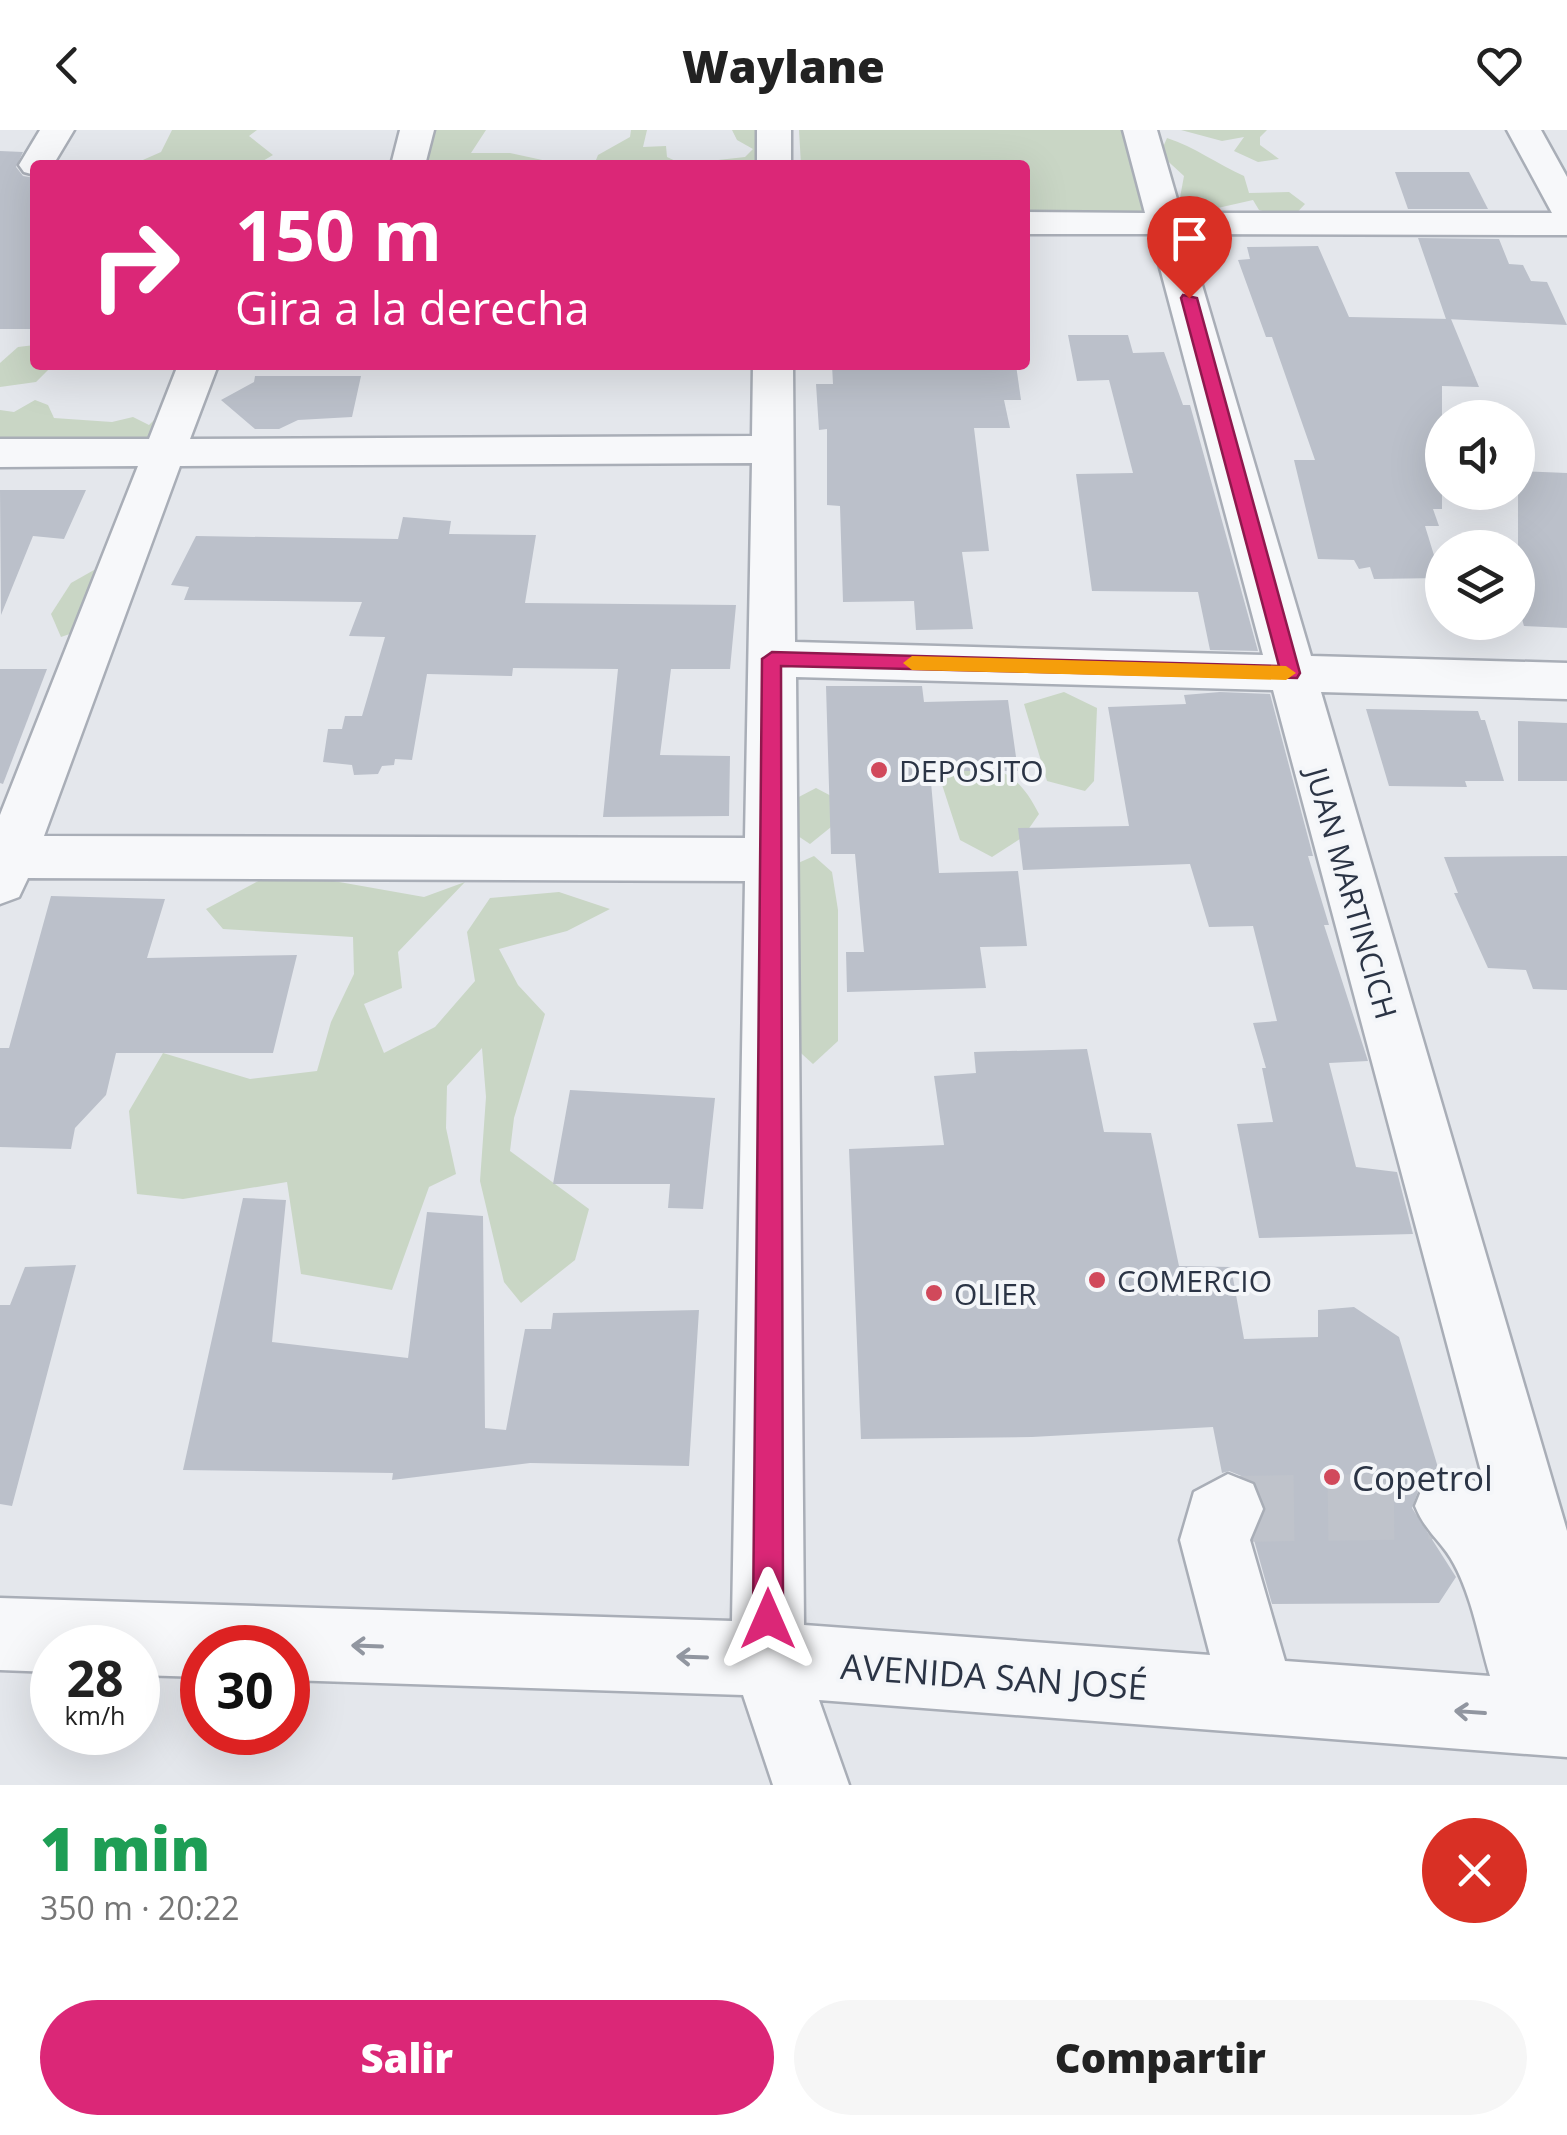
<!DOCTYPE html>
<html lang="es">
<meta charset="utf-8">
<style>
:root{--surface:#fff;--page:#f6f6f6;--text:#222;--muted:#767676;--accent:#db2777}
body{margin:0;font-family:"Open Sans",sans-serif;background:var(--page);color:var(--text);height:100vh;display:flex;flex-direction:column;font-size:38px;white-space:nowrap}
*{box-sizing:border-box;margin:0}
p{font-size:32px;color:var(--muted)}
.icon{flex:none;width:55px;height:55px;fill:none;stroke:currentColor;stroke-width:2;stroke-linecap:round;stroke-linejoin:round}
.map{position:relative;height:1655px;overflow:hidden}
.details{display:flex;flex-direction:column;background:var(--surface);flex:1}
.details>*{flex:none}
.guide{position:absolute;left:30px;top:30px;width:1000px;height:210px;border-radius:10px;box-shadow:0 10px 40px #0002;background:#db2777;color:#fff;overflow:hidden}
.tools{position:absolute;left:1425px;top:270px;display:grid;gap:20px}
.tools a{display:grid;place-items:center;width:110px;height:110px;border-radius:50%;background:var(--surface);box-shadow:0 10px 40px #0002;font-size:50px}
.speed{position:absolute;left:30px;top:1495px;display:flex;gap:20px;font-size:50px;font-weight:700;text-align:center}
.speed>*{display:grid;place-content:center;width:130px;height:130px;border-radius:50%;background:var(--surface);box-shadow:0 10px 40px #0002;line-height:1}
.speed small{font-size:25px;font-weight:400}
.speed .limit{border:15px solid #d22;background:#fff;color:#111}
.pin{position:absolute;display:grid;place-items:center;width:85px;height:85px;color:#fff;margin:-102px -42px;border-radius:50% 50% 50% 0;rotate:-45deg;box-shadow:0 0 10px #0007}
.pin .icon{rotate:45deg}
.me{position:absolute;width:110px;margin:-55px;rotate:0deg;stroke-linejoin:round;filter:drop-shadow(0 0 8px #0008)}
.turn{display:flex;align-items:center;gap:35px;height:210px;padding:0 40px;font-size:45px}
.turn .icon{width:130px;height:130px;stroke-width:2.5}
.turn b{display:block;font-size:70px;line-height:85px}
.round{display:grid;place-items:center;flex:none;width:105px;height:105px;border-radius:52px;background:var(--page)}
.head{display:flex;align-items:center;justify-content:space-between;height:170px;padding:0 40px}
h1{font-size:60px;font-weight:800;line-height:75px;color:#1e9e55}
.cta{display:flex;gap:20px;margin-top:auto;padding:20px 40px}
.cta a{flex:1;height:115px;border-radius:60px;background:var(--accent);color:#fff;font-size:40px;font-weight:800;line-height:115px;text-align:center}
.cta a+a{background:var(--page);color:var(--text)}
header{display:flex;justify-content:space-between;align-items:center;height:130px;padding:0 40px;background:var(--surface);font-size:45px;font-weight:800}
.map>svg:first-child{display:block}
.green{fill:#c9d6c5}
.building{fill:#bbc0ca}
.lines{fill:none;stroke-linecap:round;stroke-linejoin:round}
.minor-tunnel{stroke:#bfc3cb;stroke-width:66;stroke-dasharray:66 34;stroke-linecap:butt}
.minor-casing{stroke:#a9aeb7;stroke-width:5}
.minor{fill:#f7f8fa;fill-rule:evenodd}
.oneway{stroke:#9196a0}
.route{fill:#db2777;stroke:#8e194d;stroke-width:2.5}
.slow{fill:#f59e0b}
.poi-dot{fill:#d1495b;stroke:#f4f6f9;stroke-width:4}
.labels{text-anchor:middle;dominant-baseline:central;stroke-width:8;stroke-linejoin:round;paint-order:stroke}
.poi-label{font-size:30px;fill:#2b3445;stroke:#f4f6f9;text-anchor:start}
.street-label{font-size:30px;fill:#2b3445;stroke:#f4f6f9}
.near-poi-label{font-size:35px;fill:#2b3445;stroke:#f4f6f9;text-anchor:start}
.near-street-label{font-size:35px;fill:#2b3445;stroke:#f4f6f9}
</style>
<header><svg class="icon" aria-label="back" viewBox="0 0 24 24"><path d="M15 5l-7 7 7 7"/></svg>Waylane<svg class="icon" aria-label="heart" viewBox="0 0 24 24"><path d="M12 20l-8-8c-3-5 5-10 8-4 3-6 11-1 8 4z"/></svg></header>
<div class="map">
<svg width="1567" height="1655" viewBox="0 0 1567 1655">
<rect width="100%" height="100%" fill="#e4e7ec"/>
<g class="green">
<path d="M 172,0 L 257,0 L 249,6 L 273,25 L 256,35 L 200,35 C 179,23 158,38 136,33 L 161,22 Z"/>
<path d="M 429,0 L 486,0 L 471,23 L 510,23 L 547,31 L 546,35 L 434,35 L 435,31 L 419,28 Z"/>
<path d="M 631,0 L 647,0 L 643,17 L 666,16 L 667,27 L 682,34 L 745,27 L 753,19 L 737,10 L 732,0 L 763,0 L 764,35 L 594,35 L 598,25 L 630,7 Z"/>
<path d="M 799,0 L 1122,0 L 1126,17 L 1137,19 L 1148,88 L 1025,95 L 1025,35 L 801,35 Z"/>
<path d="M 1181,0 L 1267,0 L 1260,7 L 1260,15 L 1279,29 L 1258,32 L 1234,21 L 1244,7 L 1222,11 Z"/>
<path d="M 1167,8 C 1195,17 1217,34 1244,46 L 1249,63 L 1289,62 L 1305,74 L 1291,89 L 1259,80 L 1253,70 L 1200,82 L 1179,73 L 1184,46 L 1160,24 Z"/>
<path d="M 35,215 L 35,235 L 50,238 L 36,252 L 0,257 L 0,233 L 18,217 Z"/>
<path d="M 35,270 L 48,275 L 54,288 L 112,292 L 133,287 L 149,295 L 161,283 L 174,312 L 0,316 L 0,280 L 14,282 Z"/>
<path d="M 94,440 L 117,464 L 116,488 L 61,507 L 51,484 L 71,453 Z"/>
<path d="M 1064,562 L 1097,578 L 1094,651 L 1085,661 L 1047,651 L 1024,574 Z"/>
<path d="M 935,633 C 988,636 1013,632 1039,684 L 1023,707 L 992,727 L 960,710 Z"/>
<path d="M 816,658 L 837,669 L 836,693 L 810,714 L 795,704 L 793,670 Z"/>
<path d="M 814,726 L 832,742 L 838,780 L 838,911 L 813,934 L 782,906 L 789,737 Z"/>
<path d="M 277,741 L 424,767 L 465,752 L 398,822 L 402,858 L 364,874 L 384,923 L 435,897 L 475,851 L 467,802 L 490,768 L 559,762 L 610,779 L 567,801 L 499,819 L 518,855 L 545,884 L 514,988 L 510,1021 L 589,1079 L 575,1130 L 521,1173 L 504,1152 L 480,1051 L 486,967 L 482,918 L 447,956 L 446,998 L 456,1044 L 429,1057 L 392,1160 L 301,1144 L 287,1052 L 183,1069 L 137,1064 L 129,981 L 163,923 L 250,949 L 317,941 L 331,892 L 354,844 L 353,807 L 223,799 L 206,779 Z"/>
</g>
<g class="building">
<path d="M 0,21 L 23,22 L 16,37 L 23,46 L 35,48 L 35,199 L 0,199 Z"/>
<path d="M 1395,42 L 1469,42 L 1488,79 L 1408,79 Z"/>
<path d="M 1418,108 L 1499,109 L 1509,134 L 1523,135 L 1531,151 L 1547,152 L 1567,195 L 1446,189 Z"/>
<path d="M 1318,116 L 1349,187 L 1451,189 L 1479,257 L 1442,256 L 1442,379 L 1433,379 L 1439,396 L 1425,396 L 1441,448 L 1374,449 L 1370,437 L 1359,439 L 1354,430 L 1318,429 L 1294,330 L 1315,330 L 1272,207 L 1266,207 L 1238,130 L 1250,129 L 1247,117 Z"/>
<path d="M 1068,205 L 1128,205 L 1133,223 L 1164,222 L 1183,275 L 1190,275 L 1258,521 L 1210,520 L 1198,462 L 1092,461 L 1076,344 L 1133,343 L 1109,250 L 1077,251 Z"/>
<path d="M 832,235 L 1016,235 L 1021,270 L 1004,270 L 1010,298 L 974,298 L 989,421 L 962,422 L 973,499 L 916,500 L 914,471 L 843,472 L 840,376 L 827,375 L 827,299 L 819,300 L 816,254 L 833,254 Z"/>
<path d="M 255,246 L 361,246 L 352,287 L 298,290 L 279,299 L 255,299 L 221,270 L 254,252 Z"/>
<path d="M 1518,341 L 1567,343 L 1567,498 L 1524,496 L 1518,475 Z"/>
<path d="M 0,360 L 86,360 L 64,409 L 33,406 L 1,485 Z"/>
<path d="M 403,387 L 451,391 L 449,404 L 536,405 L 525,473 L 736,475 L 730,539 L 671,539 L 660,625 L 730,626 L 729,686 L 603,687 L 618,539 L 513,538 L 512,546 L 427,544 L 412,630 L 395,629 L 394,635 L 382,636 L 378,644 L 354,645 L 352,635 L 323,632 L 328,599 L 342,599 L 345,586 L 362,586 L 385,507 L 349,506 L 362,472 L 184,470 L 189,457 L 171,455 L 196,406 L 398,409 Z"/>
<path d="M 0,539 L 47,539 L 3,654 L 0,653 Z"/>
<path d="M 826,556 L 922,556 L 924,572 L 1008,570 L 1018,641 L 930,641 L 939,743 L 1018,741 L 1027,816 L 980,817 L 986,858 L 847,862 L 846,822 L 864,822 L 855,724 L 831,724 Z"/>
<path d="M 1220,562 L 1270,564 L 1313,726 L 1308,726 L 1329,795 L 1324,795 L 1368,931 L 1329,933 L 1356,1037 L 1397,1042 L 1413,1104 L 1259,1108 L 1237,994 L 1273,992 L 1262,938 L 1266,938 L 1253,893 L 1277,891 L 1253,796 L 1209,797 L 1190,734 L 1023,740 L 1018,698 L 1129,696 L 1108,577 L 1186,574 L 1184,565 Z"/>
<path d="M 1366,579 L 1478,581 L 1481,590 L 1485,590 L 1504,651 L 1465,651 L 1467,657 L 1389,656 Z"/>
<path d="M 1518,591 L 1567,593 L 1567,651 L 1518,651 Z"/>
<path d="M 1567,726 L 1567,860 L 1533,859 L 1526,840 L 1488,838 L 1454,763 L 1458,763 L 1444,727 Z"/>
<path d="M 51,766 L 165,769 L 147,828 L 297,825 L 273,923 L 116,923 L 106,965 L 75,998 L 71,1019 L 0,1017 L 0,918 L 9,918 Z"/>
<path d="M 1087,919 L 1104,1002 L 1151,1003 L 1179,1136 L 1231,1137 L 1244,1209 L 1318,1207 L 1318,1180 L 1354,1177 L 1399,1207 L 1439,1341 L 1422,1350 L 1412,1378 L 1456,1447 L 1439,1473 L 1272,1474 L 1254,1410 L 1266,1378 L 1254,1351 L 1229,1341 L 1222,1343 L 1213,1297 L 1032,1307 L 861,1309 L 849,1019 L 944,1015 L 934,946 L 976,943 L 974,922 Z"/>
<path d="M 570,960 L 715,968 L 703,1079 L 668,1078 L 670,1054 L 553,1054 Z"/>
<path d="M 243,1068 L 286,1070 L 272,1212 L 408,1228 L 427,1082 L 483,1086 L 485,1298 L 506,1300 L 525,1199 L 551,1199 L 553,1183 L 699,1180 L 689,1336 L 530,1333 L 392,1350 L 393,1343 L 183,1340 Z"/>
<path d="M 76,1135 L 12,1376 L 0,1374 L 0,1175 L 10,1175 L 25,1137 Z"/>
</g>
<g class="lines">
<path class="minor-tunnel" d="M 1228,1379 L 1450,1376"/>
<g class="minor-casing">
<g id="minor">
<path d="M 40,0 L 74,0 L 53,35 L 35,35 L 35,45 L 24,42 L 19,35 Z"/>
<path d="M 400,0 L 434,0 L 425,35 L 391,35 Z"/>
<rect x="757" y="0" width="34" height="35"/>
<path d="M 1123,0 L 1157,0 L 1181,83 L 1552,83 L 1507,0 L 1541,0 L 1567,47 L 1567,105 L 1187,104 L 1311,526 L 1567,533 L 1567,569 L 1321,562 L 1567,1401 L 1567,1627 L 819,1570 L 849,1655 L 773,1655 L 743,1565 L 288,1550 L 288,1518 L 202,1518 L 202,1547 L 138,1545 L 138,1518 L 52,1518 L 52,1542 L 0,1540 L 0,1468 L 732,1491 L 745,751 L 28,748 L 19,767 L 0,774 L 0,685 L 138,336 L 0,337 L 0,309 L 149,309 L 178,235 L 218,235 L 190,309 L 752,306 L 753,235 L 793,235 L 795,512 L 1263,525 L 1151,104 L 1025,104 L 1025,82 L 1145,83 ZM 752,333 L 745,708 L 44,706 L 180,336 ZM 796,547 L 1273,560 L 1487,1364 L 1475,1351 L 1450,1341 L 1425,1351 L 1415,1376 C 1426,1403 1442,1411 1454,1434 C 1472,1467 1479,1509 1490,1546 L 1285,1531 L 1250,1410 L 1263,1379 L 1253,1354 L 1228,1344 L 1194,1362 L 1180,1410 L 1210,1525 L 804,1495 Z"/>
</g>
</g>
<use href="#minor" class="minor"/>
</g>
<defs><path id="oneway-shaft" d="M-6 0H5M1.5-3L5.5 0L1.5 3" fill="none" stroke-width="1.6" stroke-linecap="round" stroke-linejoin="round" transform="scale(2.5)"/></defs>
<g class="oneway">
<use href="#oneway-shaft" transform="translate(367 1516) rotate(-178)"/>
<use href="#oneway-shaft" transform="translate(692 1527) rotate(-178)"/>
<use href="#oneway-shaft" transform="translate(1470 1582) rotate(-176)"/>
</g>
<path class="route" d="M 1183,165 L 1197,168 L 1300,543 L 1297,548 L 781,536 L 783,1489 L 778,1500 L 768,1504 L 757,1500 L 753,1489 L 762,529 L 772,522 L 1279,536 L 1181,168 Z"/>
<path class="slow" d="M 912,526 L 1286,536 L 1296,543 L 1286,550 L 912,540 L 903,533 Z"/>
<g class="poi-dot">
<circle cx="879" cy="640" r="10"/>
<circle cx="1097" cy="1150" r="10"/>
<circle cx="934" cy="1163" r="10"/>
<circle cx="1332" cy="1347" r="10"/>
</g>
<g class="labels">
<g class="poi-label">
<text x="899" y="640">DEPOSITO</text>
<text x="1117" y="1150">COMERCIO</text>
<text x="954" y="1163">OLIER</text>
</g>
<g class="street-label">
<text transform="translate(1352 763) rotate(74)">JUAN MARTINCICH</text>
</g>
<g class="near-poi-label">
<text x="1352" y="1347">Copetrol</text>
</g>
<g class="near-street-label">
<text transform="translate(994 1546) rotate(4)">AVENIDA SAN JOSÉ</text>
</g>
</g>
</svg>
<div class="tools">
<a><svg class="icon" aria-label="sound" viewBox="0 0 24 24"><path d="M4 9h4l5-4v14l-5-4H4zM17 9q2 3 0 6"/></svg></a>
<a><svg class="icon" aria-label="layers" viewBox="0 0 24 24"><path d="M12 4l9 5-9 5-9-5zM3 14l9 5 9-5"/></svg></a>
</div>
<div class="speed"><div>28<small>km/h</small></div><div class="limit">30</div></div>
<div class="pin" style="left:1189px;top:168px;background:#d93025"><svg class="icon" aria-label="arrive" viewBox="0 0 24 24"><path d="M6 21V4h12l-3 4 3 4H6"/></svg></div>
<svg class="me" style="left:768px;top:1489px" viewBox="-20 -20 40 40"><path d="M0-17L14 15 0 8-14 15z" fill="#db2777" stroke="#fff" stroke-width="4"/></svg>
<div class="guide">
<div class="turn"><svg class="icon" aria-label="right" viewBox="0 0 24 24"><path d="M7 20v-9h11M14 6l5 5-5 5"/></svg><div><b>150 m</b>Gira a la derecha</div></div>
</div>
</div>
<section class="details">
<div class="head"><div><h1>1 min</h1><p>350 m · 20:22</p></div><a class="round" style="background:#d93025;color:#fff"><svg class="icon" aria-label="close" viewBox="0 0 24 24"><path d="M6 6l12 12M18 6L6 18"/></svg></a></div>
<div class="cta"><a>Salir</a><a>Compartir</a></div>
</section>
